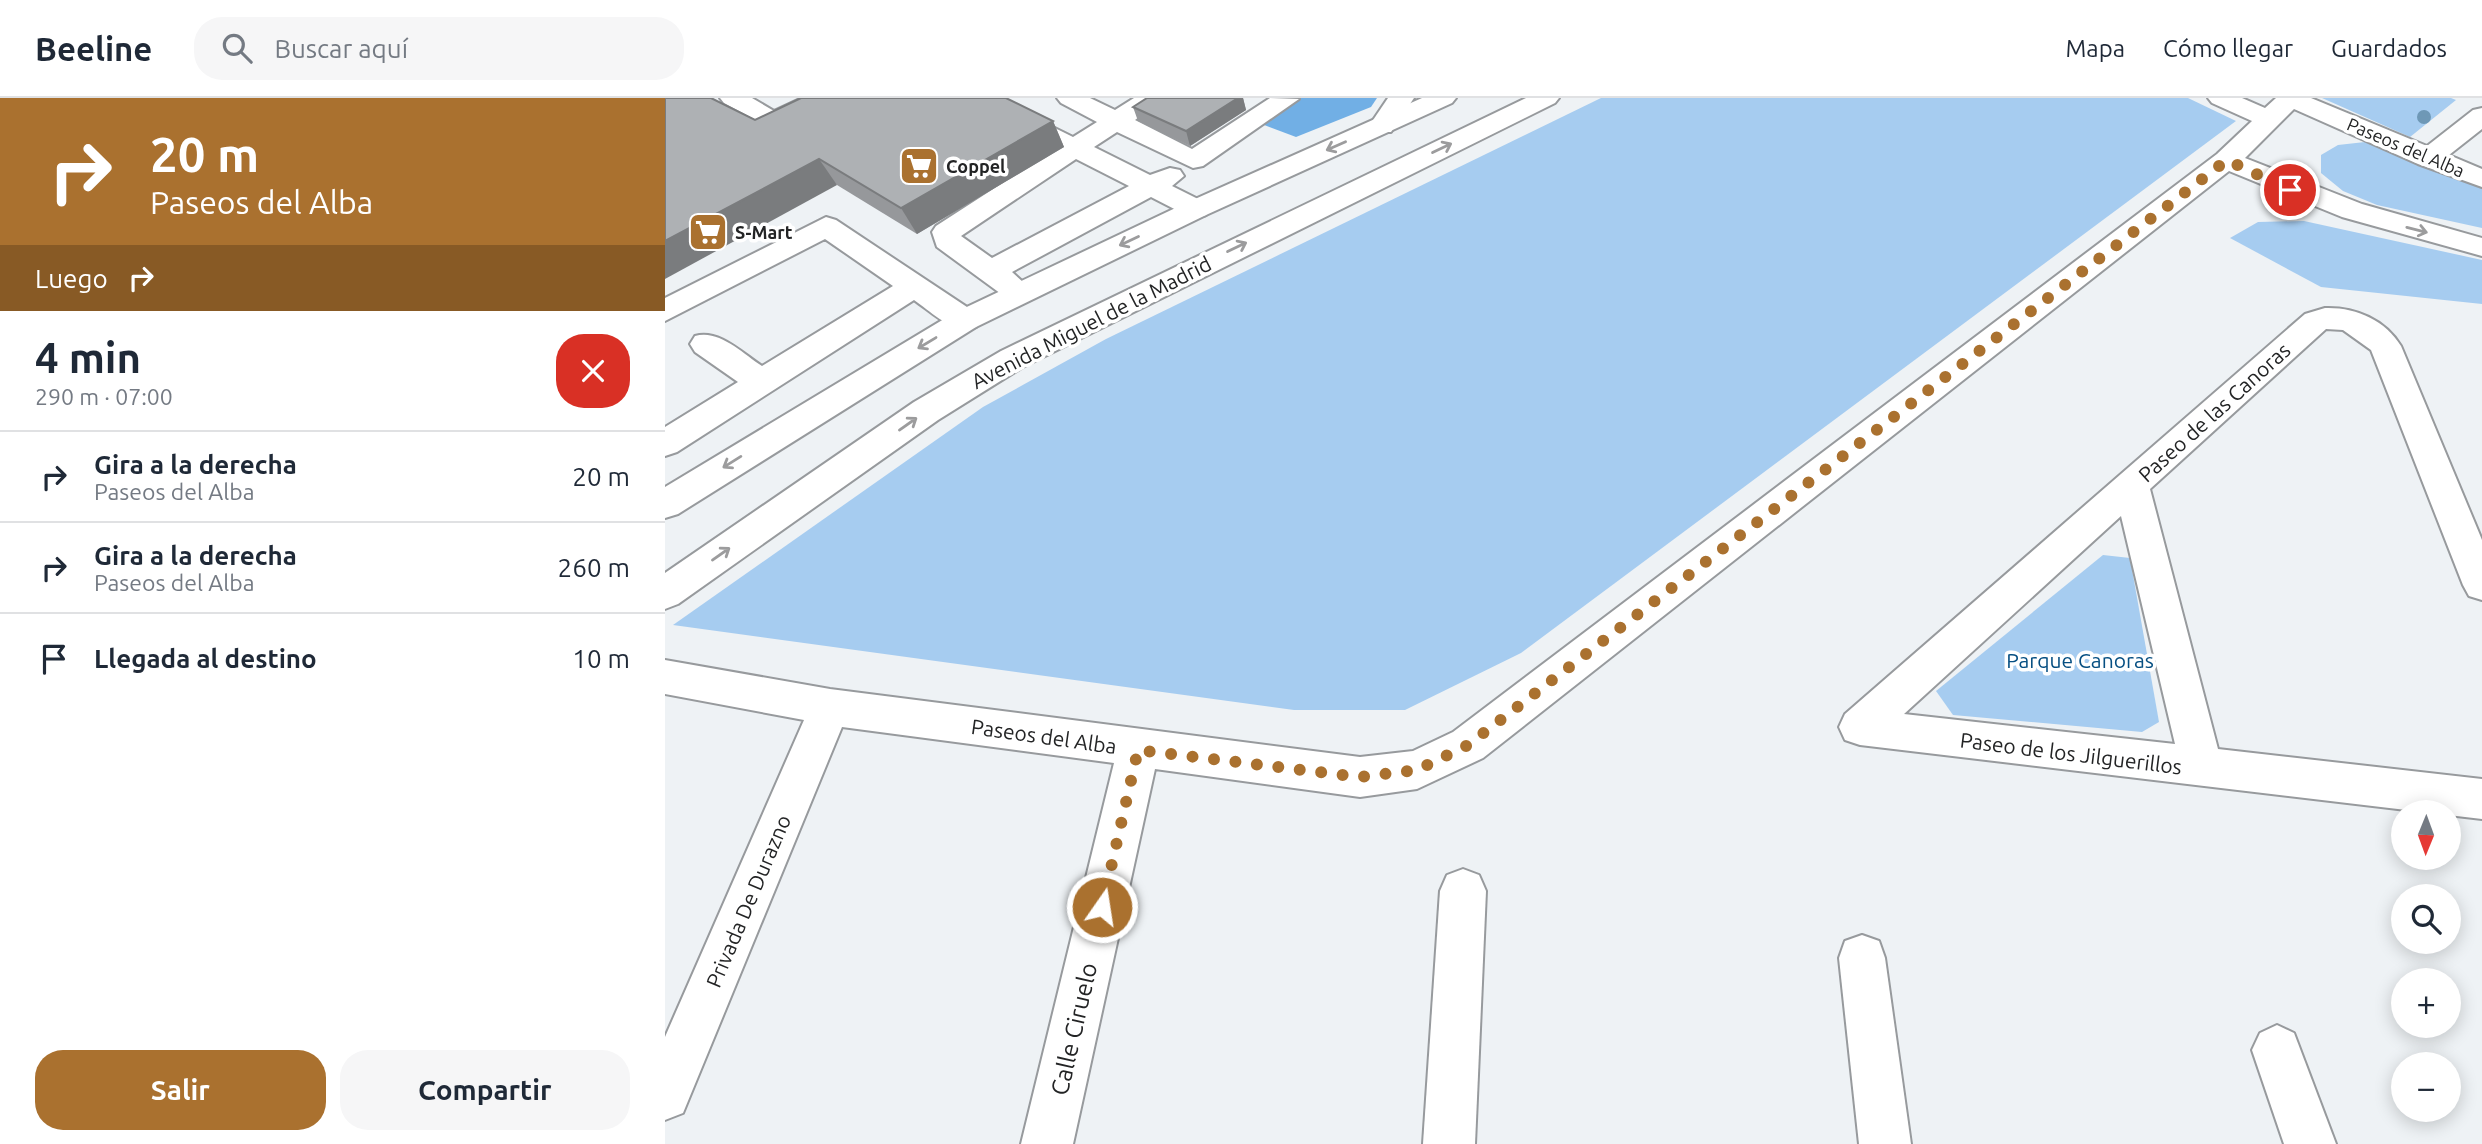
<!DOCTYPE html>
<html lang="es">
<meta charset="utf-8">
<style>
:root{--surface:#fff;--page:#f6f6f7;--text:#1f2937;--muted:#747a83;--line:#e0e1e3;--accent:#aa712f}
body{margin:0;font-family:Ubuntu,sans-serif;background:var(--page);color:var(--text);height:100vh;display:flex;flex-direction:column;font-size:26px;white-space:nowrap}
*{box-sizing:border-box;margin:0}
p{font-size:23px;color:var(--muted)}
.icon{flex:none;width:38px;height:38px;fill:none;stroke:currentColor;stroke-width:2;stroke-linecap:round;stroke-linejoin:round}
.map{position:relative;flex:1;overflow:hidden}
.drawer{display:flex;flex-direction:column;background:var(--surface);width:665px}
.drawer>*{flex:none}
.banner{background:#aa712f;color:#fff;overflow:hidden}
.needle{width:46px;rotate:181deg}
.buttons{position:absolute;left:1726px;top:702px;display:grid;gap:14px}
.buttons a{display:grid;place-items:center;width:70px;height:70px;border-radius:50%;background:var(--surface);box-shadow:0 4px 18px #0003;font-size:35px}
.pin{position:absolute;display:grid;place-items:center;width:60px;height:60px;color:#fff;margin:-30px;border:4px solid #fff;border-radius:50%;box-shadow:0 2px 7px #0007}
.me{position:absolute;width:77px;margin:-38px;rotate:13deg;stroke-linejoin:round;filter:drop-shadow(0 0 5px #0008)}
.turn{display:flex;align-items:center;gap:24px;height:147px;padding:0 35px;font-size:32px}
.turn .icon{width:91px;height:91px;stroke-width:2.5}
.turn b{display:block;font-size:49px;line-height:60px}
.then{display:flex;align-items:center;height:66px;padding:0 35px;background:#0003;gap:14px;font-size:26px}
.round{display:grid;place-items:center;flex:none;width:74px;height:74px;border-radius:28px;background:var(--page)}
.head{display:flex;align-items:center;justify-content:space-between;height:119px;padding:0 35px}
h1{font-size:42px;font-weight:700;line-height:52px}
.action{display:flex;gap:14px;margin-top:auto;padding:14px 35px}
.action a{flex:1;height:80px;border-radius:28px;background:var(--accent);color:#fff;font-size:28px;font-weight:700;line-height:80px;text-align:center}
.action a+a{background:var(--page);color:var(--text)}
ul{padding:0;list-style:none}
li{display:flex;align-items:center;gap:21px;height:91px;padding:0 35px;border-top:2px solid var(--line)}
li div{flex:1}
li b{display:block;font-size:26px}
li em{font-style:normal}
header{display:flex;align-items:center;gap:42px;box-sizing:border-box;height:98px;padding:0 35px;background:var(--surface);border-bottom:2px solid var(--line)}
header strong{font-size:33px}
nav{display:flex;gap:38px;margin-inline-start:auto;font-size:24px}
.search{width:490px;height:63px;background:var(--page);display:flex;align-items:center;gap:18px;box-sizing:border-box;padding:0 24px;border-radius:28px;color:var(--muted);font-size:26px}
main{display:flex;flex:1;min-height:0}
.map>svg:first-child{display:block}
.green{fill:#a6ccf0}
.water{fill:#71afe5}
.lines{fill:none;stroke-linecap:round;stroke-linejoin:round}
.minor-casing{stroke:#979a9d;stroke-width:4}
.major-casing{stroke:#979a9d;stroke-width:4}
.minor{fill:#fff;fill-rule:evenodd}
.major{fill:#fff;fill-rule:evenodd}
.tree{fill:#6e98b6}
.wall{fill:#96989b}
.shaded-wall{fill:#7a7c7e}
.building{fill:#aeb1b4;stroke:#7a7c7e;stroke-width:2}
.oneway{stroke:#9c9c9d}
.route{stroke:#aa712f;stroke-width:12;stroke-dasharray:0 21.6}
.labels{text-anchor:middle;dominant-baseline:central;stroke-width:7;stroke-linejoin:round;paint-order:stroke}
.far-street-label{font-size:18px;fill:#232425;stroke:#fff}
.far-poi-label{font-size:18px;font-weight:bold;fill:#232425;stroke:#fff;text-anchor:start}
.street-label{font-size:21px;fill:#232425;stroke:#fff}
.park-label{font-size:21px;fill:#064f82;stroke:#fff}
.near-street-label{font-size:24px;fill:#232425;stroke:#fff}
</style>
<header>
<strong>Beeline</strong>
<div class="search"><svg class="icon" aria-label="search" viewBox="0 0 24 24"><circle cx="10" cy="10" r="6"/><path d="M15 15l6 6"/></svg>Buscar aquí</div>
<nav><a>Mapa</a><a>Cómo llegar</a><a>Guardados</a></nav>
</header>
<main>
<section class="drawer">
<div class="banner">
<div class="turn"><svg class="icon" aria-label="right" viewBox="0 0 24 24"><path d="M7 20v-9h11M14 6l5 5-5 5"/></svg><div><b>20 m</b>Paseos del Alba</div></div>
<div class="then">Luego<svg class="icon" aria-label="right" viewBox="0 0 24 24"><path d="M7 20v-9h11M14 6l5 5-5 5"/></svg></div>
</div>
<div class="head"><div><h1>4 min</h1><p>290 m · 07:00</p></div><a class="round" style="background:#d93025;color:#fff"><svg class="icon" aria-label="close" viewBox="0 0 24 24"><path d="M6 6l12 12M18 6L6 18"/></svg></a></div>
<ul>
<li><svg class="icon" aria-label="right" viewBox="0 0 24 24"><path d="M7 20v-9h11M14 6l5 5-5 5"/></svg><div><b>Gira a la derecha</b><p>Paseos del Alba</p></div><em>20 m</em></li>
<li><svg class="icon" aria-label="right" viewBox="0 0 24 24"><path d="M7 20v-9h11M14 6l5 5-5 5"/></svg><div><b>Gira a la derecha</b><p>Paseos del Alba</p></div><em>260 m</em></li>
<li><svg class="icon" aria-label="arrive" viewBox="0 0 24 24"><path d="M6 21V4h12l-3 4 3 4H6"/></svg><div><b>Llegada al destino</b></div><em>10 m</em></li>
</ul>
<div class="action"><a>Salir</a><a>Compartir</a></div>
</section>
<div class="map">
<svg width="1817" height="1046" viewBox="0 0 1817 1046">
<rect width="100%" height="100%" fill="#eef2f5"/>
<g class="green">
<path d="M 936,0 L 1523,0 L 1571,23 L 856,555 L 740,612 L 629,612 L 8,527 L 318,309 L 441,241 Z"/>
<path d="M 1657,0 L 1786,0 L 1791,2 L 1745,39 Z"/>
<path d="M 1700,44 L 1743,58 L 1817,90 L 1817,130 L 1712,107 L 1678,93 L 1656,75 L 1656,57 L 1673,47 Z"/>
<path d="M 1639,123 L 1817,162 L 1817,206 L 1656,189 L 1565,140 L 1593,124 Z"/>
<path d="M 1438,457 L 1465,460 L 1494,624 L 1477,634 L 1288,617 L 1271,593 Z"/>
</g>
<path class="water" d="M 631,0 L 712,0 L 706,9 L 631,39 L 594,25 Z"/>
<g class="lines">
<g class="minor-casing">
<g id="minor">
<path d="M 55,0 L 87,0 L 109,13 L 137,0 L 171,0 L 167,5 L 108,31 L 59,5 Z"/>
<path d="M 296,0 L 329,0 L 408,39 L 432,24 L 396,5 L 392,0 L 425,0 L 450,12 L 469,0 L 499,0 L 470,22 L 527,51 L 605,0 L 634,1 L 538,68 L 528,70 L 452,34 L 429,49 L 485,77 L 505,70 L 515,72 L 519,78 L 507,88 L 541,105 L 545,111 L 541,117 L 531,120 L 521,117 L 486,99 L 347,174 L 369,194 L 365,201 L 354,204 L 343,201 L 272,149 L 267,134 L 271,128 L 390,51 L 300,5 ZM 411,61 L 464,88 L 327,160 L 296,138 Z"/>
<path d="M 723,0 L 749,0 L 726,34 L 708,34 L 704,28 Z"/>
<path d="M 1543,0 L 1577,0 L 1600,10 L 1611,0 L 1646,0 L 1762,48 L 1808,12 L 1817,10 L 1817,31 L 1784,57 L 1817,71 L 1817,89 L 1753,66 L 1629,11 L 1580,60 L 1697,106 L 1817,140 L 1817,158 L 1677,119 L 1564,73 L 818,660 L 752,691 L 695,699 L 490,671 L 408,1046 L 356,1046 L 449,665 L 177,629 L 18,1015 L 0,1022 L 0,939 L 139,622 L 0,596 L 0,562 L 165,591 L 695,659 L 748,653 L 788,634 L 1552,56 L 1587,23 L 1547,5 Z"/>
<path d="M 161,119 L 171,122 L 311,215 L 316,222 L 311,229 C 287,236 268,215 249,202 L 12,354 L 0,358 L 0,329 L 73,284 L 30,254 L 25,246 L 30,238 C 54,231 77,255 97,268 L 228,188 L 160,141 L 0,223 L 0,200 Z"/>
<path d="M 1660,210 C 1691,209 1720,222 1736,248 L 1817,442 L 1817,502 L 1804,498 L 1798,487 L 1706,252 L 1678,232 L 1661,231 L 1485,391 L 1553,651 L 1817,681 L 1817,721 L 1783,717 L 1783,714 L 1758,714 L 1195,647 L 1180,642 L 1174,629 L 1180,616 L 1640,216 ZM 1456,418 L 1510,646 L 1239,616 Z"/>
<path d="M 798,771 L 814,777 L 821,793 L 810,1046 L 758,1046 L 775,793 L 782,777 Z"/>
<path d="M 1197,837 L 1214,843 L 1220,860 L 1246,1046 L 1194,1046 L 1174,860 L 1180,843 Z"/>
<path d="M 1612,927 L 1629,935 L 1671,1046 L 1619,1046 L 1587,952 L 1595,935 Z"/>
</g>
</g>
<g class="major-casing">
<g id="major">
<path d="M 757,0 L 791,0 L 787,5 L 541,117 L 311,229 L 13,416 L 0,420 L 0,389 L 289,215 L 521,105 Z"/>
<path d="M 861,0 L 894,0 L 890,5 L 358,269 L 273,322 L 13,506 L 0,511 L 0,475 L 249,304 L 336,253 Z"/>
</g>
</g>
<use href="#minor" class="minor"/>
<use href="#major" class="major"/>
</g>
<circle class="tree" cx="1759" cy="19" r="7"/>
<g class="wall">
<path d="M 482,0 L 578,0 L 581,12 L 525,48 L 473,23 L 468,9 Z"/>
<path d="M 90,22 L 388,23 L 399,49 L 252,136 L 172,87 Z"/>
</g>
<g class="shaded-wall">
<path d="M 573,0 L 578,0 L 581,12 L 525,48 L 521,33 Z"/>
<path d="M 388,23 L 399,49 L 252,136 L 236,110 Z"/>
<path d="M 154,61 L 172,87 L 0,181 L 0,143 Z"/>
</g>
<g class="building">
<path d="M 0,0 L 46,0 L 90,22 L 136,0 L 341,0 L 388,23 L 236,110 L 154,61 L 0,143 Z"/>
<path d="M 482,0 L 573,0 L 521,33 L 468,9 Z"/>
</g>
<defs><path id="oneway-shaft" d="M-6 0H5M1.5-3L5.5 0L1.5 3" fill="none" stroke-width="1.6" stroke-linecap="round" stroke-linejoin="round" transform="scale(1.75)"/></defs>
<g class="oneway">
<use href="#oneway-shaft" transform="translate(671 48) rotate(156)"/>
<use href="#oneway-shaft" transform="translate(777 50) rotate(-26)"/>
<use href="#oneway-shaft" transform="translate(1752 132) rotate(14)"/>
<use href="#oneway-shaft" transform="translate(464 143) rotate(155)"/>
<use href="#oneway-shaft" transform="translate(572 149) rotate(-26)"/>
<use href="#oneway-shaft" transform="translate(262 245) rotate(149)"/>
<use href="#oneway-shaft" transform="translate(243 326) rotate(-35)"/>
<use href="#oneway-shaft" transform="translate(67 364) rotate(148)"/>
<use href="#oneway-shaft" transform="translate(56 456) rotate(-35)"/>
</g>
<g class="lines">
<path class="route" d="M 437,809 L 473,652 L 695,679 L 752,672 L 803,647 L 1562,62 L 1625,92"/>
</g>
<defs>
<g id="supermarket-square" transform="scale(2.0125)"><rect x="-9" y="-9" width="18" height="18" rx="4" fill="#aa712f" stroke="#fff"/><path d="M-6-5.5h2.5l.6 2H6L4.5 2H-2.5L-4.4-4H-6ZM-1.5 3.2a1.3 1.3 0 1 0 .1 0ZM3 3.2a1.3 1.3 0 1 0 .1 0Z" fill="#fff"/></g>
</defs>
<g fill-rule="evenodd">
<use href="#supermarket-square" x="254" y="68"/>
<use href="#supermarket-square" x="43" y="134"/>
</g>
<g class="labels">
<g class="far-street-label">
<text transform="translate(1741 49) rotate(23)">Paseos del Alba</text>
</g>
<g class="far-poi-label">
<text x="281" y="68">Coppel</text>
<text x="70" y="134">S-Mart</text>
</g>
<g class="street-label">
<text transform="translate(426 224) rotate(-27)">Avenida Miguel de la Madrid</text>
<text transform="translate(1549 314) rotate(-42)">Paseo de las Canoras</text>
<text transform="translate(379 638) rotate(8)">Paseos del Alba</text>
<text transform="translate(1406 655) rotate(7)">Paseo de los Jilguerillos</text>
<text transform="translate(83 803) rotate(-67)">Privada De Durazno</text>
</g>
<g class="park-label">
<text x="1415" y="562">Parque Canoras</text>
</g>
<g class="near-street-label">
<text transform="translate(409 931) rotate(-77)">Calle Ciruelo</text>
</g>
</g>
</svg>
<div class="buttons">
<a><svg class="needle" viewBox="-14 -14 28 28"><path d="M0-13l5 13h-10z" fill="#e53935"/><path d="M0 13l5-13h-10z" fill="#747a83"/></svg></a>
<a><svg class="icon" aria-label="search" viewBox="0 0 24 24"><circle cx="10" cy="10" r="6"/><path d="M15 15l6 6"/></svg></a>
<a>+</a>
<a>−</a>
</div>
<div class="pin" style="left:1625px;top:92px;background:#d93025"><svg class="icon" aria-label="arrive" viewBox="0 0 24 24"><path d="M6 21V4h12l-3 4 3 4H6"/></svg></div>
<svg class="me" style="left:437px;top:809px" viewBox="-20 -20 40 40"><circle r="17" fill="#aa712f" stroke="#fff" stroke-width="3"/><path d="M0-11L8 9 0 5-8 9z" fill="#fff"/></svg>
</div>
</main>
